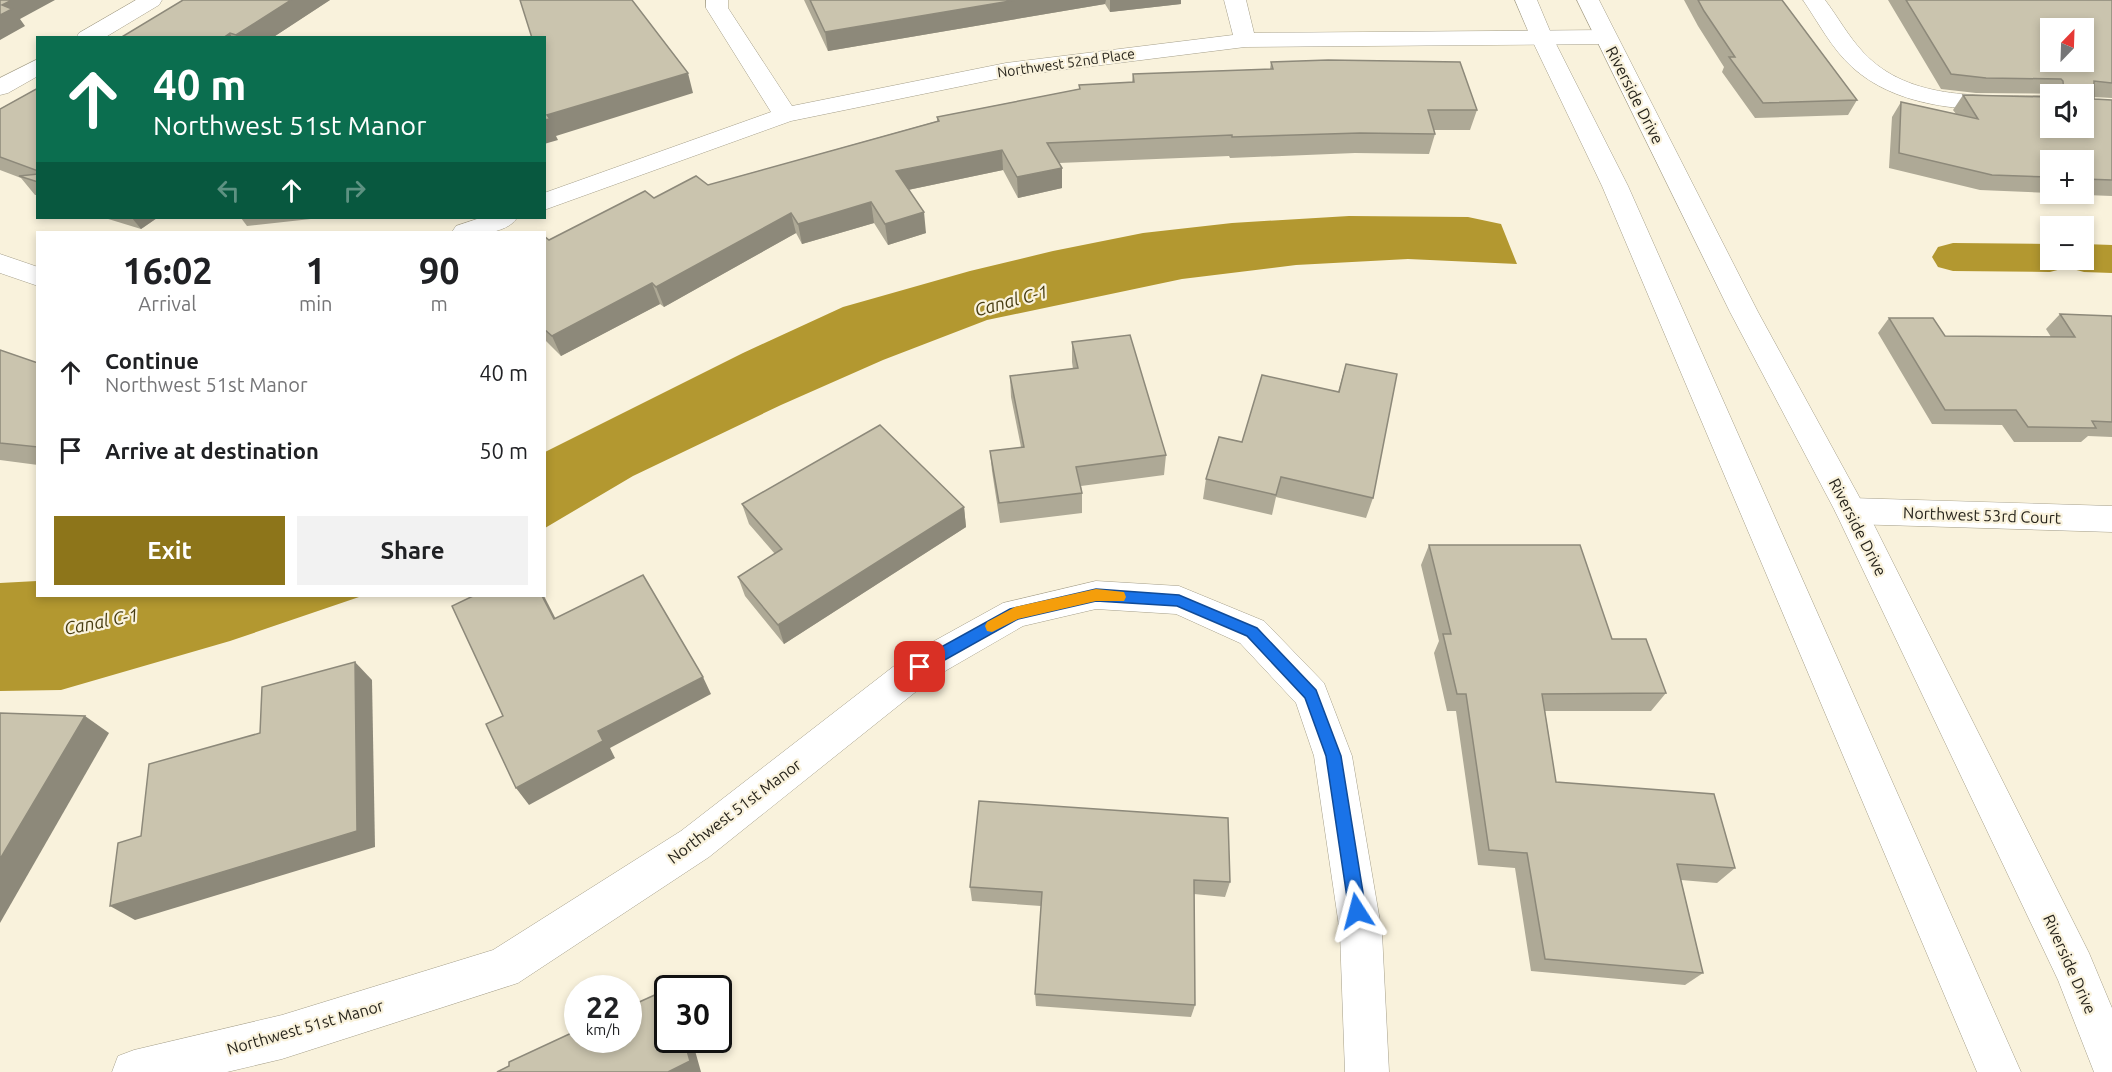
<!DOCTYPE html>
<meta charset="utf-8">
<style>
:root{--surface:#fff;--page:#f2f2f2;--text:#202124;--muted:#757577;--accent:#8d751a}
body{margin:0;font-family:Ubuntu,sans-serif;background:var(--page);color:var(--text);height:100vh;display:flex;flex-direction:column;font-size:22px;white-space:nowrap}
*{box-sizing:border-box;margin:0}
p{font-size:20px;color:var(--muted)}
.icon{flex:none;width:33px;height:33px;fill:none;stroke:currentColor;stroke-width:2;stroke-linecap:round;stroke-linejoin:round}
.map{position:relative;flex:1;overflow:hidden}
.panel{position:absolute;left:36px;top:231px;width:510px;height:366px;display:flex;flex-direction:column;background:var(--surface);border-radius:0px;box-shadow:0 3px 9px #0003}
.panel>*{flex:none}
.banner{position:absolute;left:36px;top:36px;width:510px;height:183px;border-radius:0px;box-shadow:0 3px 9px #0003;background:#0b6e4f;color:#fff;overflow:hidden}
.needle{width:39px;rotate:23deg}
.tools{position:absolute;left:2040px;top:18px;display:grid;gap:12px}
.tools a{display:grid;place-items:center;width:54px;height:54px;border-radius:0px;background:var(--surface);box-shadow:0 3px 9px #0003;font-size:30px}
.speed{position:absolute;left:564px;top:975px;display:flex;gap:12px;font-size:30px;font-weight:700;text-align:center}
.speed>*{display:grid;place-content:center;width:78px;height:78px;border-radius:50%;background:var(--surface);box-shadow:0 3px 9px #0003;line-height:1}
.speed small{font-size:15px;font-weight:400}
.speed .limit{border:3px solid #111;border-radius:9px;background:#fff;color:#111}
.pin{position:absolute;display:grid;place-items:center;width:51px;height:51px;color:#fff;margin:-26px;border-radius:12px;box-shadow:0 3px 9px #0006}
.me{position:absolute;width:66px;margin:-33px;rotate:351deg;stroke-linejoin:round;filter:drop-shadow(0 0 4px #0008)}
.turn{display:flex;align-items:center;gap:21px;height:126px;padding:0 18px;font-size:27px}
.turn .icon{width:78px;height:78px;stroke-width:2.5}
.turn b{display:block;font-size:42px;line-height:51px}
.lanes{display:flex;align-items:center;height:57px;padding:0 18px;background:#0003;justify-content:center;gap:30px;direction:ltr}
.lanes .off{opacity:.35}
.eta{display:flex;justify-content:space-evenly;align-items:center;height:102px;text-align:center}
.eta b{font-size:36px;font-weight:700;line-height:42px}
.button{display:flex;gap:12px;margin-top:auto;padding:12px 18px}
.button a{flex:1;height:69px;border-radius:0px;background:var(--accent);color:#fff;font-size:24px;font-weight:700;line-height:69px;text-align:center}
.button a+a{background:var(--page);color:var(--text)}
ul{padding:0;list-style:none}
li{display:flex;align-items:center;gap:18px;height:78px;padding:0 18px}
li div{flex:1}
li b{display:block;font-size:22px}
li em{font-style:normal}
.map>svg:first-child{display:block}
.water{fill:#b39830}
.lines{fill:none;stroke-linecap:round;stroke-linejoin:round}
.canal{fill:#b39830;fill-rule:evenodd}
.minor-casing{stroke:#a59f8a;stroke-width:1}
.tertiary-casing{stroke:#a59f8a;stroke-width:1}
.minor{fill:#fff;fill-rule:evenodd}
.tertiary{fill:#fff;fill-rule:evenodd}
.wall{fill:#aea996}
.shaded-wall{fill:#8d897a}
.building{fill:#cac4ae;stroke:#8d897a;stroke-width:1.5;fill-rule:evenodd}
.route{fill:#1a73e8;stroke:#114b97;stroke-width:1.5}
.slow{fill:#f59e0b}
.labels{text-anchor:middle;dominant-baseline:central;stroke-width:4.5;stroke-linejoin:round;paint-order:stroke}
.far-street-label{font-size:14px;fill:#27241c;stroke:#f9f2dc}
.street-label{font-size:16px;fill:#27241c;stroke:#f9f2dc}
.water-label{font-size:18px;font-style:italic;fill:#473c11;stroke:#f9f2dc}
</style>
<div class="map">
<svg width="2112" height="1072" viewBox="0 0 2112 1072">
<rect width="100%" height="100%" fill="#f9f2dc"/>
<g class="water">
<path d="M 1349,216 L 1468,217 L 1501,224 L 1517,264 L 1408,259 L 1296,265 L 1182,279 L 987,320 L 883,360 L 781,405 L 633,476 L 545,528 L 545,452 L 743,353 L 843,307 L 970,271 L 1053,251 L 1143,233 L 1232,223 Z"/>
<path d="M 37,581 L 38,596 L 362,596 L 230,641 L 61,690 L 0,691 L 0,583 Z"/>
</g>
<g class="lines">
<path class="canal" d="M 1953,243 L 2050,244 L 2050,260 L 2084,260 L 2084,244 L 2112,245 L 2112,273 L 2084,272 L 2069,268 L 2067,264 L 2065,268 L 2050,272 L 1953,271 L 1938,267 L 1932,257 L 1938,247 Z"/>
<g class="minor-casing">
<g id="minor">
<path d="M 136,0 L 162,0 L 159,5 L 104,38 L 76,38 L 79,33 Z"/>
<path d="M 706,0 L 728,0 L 728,8 L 792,106 L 1006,63 L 1233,35 L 1224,0 L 1246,0 L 1254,33 L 1606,30 L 1614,32 L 1617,37 L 1614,42 L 1606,44 L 1245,47 L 1006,77 L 791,121 L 544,210 L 544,193 L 771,112 L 706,8 Z"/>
<path d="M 1803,0 L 1825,0 C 1838,17 1848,36 1863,52 C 1910,103 1987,95 2050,96 L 2050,110 C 1985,111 1904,114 1852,67 C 1832,49 1818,22 1803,0 Z"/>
<path d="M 38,59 L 38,76 L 8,93 L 0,95 L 0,78 Z"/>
<path d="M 480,218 L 517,218 C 505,236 471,234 452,232 L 456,226 Z"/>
<path d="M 0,254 L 38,267 L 38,286 L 0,273 Z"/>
<path d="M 1851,498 L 2112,506 L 2112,532 L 1851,524 L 1840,520 L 1835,511 L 1840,502 Z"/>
<path d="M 1096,581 L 1179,586 L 1264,621 L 1324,683 L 1352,756 L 1382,933 L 1389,1072 L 1345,1072 L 1340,933 L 1314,756 L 1296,703 L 1240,643 L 1176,614 L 1096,609 L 1023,626 L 933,678 L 709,857 L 518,983 L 282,1059 L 227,1072 L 112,1072 L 118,1056 L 134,1050 L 282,1015 L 493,950 L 681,831 L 907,656 L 1003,603 Z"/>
</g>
</g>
<g class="tertiary-casing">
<g id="tertiary">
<path d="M 1515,0 L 1537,0 L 1553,38 L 1628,186 L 2021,1072 L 1977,1072 L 1602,186 L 1531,38 Z"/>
<path d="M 1577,0 L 1599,0 L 1758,312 L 1867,511 L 2089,953 L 2112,1008 L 2112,1072 L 2094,1072 L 2058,980 L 1835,511 L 1730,312 Z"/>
</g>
</g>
<use href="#minor" class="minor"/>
<use href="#tertiary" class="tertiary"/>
</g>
<g class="wall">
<path d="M 183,0 L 330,0 L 272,38 L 120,38 Z"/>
<path d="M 804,0 L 1181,0 L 1181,4 L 1110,12 L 1105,4 L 828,51 Z"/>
<path d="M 1684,0 L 1782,0 L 1857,100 L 1848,115 L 1755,118 L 1722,72 L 1724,67 L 1698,26 Z"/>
<path d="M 1888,0 L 2112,0 L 2112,98 L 2094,97 L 2094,99 L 2112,100 L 2112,196 L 2060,194 L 2084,194 L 2084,160 L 2050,160 L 2050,193 L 1980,190 L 1889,168 L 1892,117 L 1901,102 L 1956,114 L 1953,110 L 1963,95 L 2050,128 L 2084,94 L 1976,93 L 1941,89 Z"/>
<path d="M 1271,62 L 1477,110 L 1470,130 L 1434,130 L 1435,134 L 1429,154 L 1355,153 L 1230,158 L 1229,156 L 1059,163 L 1062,188 L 1018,198 L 1003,170 L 908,190 L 926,233 L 888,245 L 874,223 L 802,244 L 796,233 L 664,307 L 660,304 L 561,356 L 544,339 L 544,236 L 549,240 L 654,198 L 708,185 L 937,121 L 937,117 L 1079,89 L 1079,85 L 1132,82 L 1133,74 L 1270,69 Z"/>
<path d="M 38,88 L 38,195 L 35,195 L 21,178 L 0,170 L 0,109 Z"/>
<path d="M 105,218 L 157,218 L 141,229 Z"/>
<path d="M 241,218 L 320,218 L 247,226 Z"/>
<path d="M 2060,314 L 2112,316 L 2112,437 L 2088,436 L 2081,442 L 2014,442 L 2002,425 L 1932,424 L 1878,333 L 1889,318 L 1945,336 L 2051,337 L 2046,329 Z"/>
<path d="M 1072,342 L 1166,455 L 1164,475 L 1081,486 L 1082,493 L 1082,513 L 1000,523 L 992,471 L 990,451 L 1021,447 L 1011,397 L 1010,376 L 1073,369 L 1072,362 Z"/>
<path d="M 0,350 L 38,363 L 38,465 L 0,460 Z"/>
<path d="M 1346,364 L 1373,498 L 1366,518 L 1276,497 L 1272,515 L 1203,499 L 1206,479 L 1242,442 L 1338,392 Z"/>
<path d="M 742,504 L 964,507 L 966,527 L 784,644 L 745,596 L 738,577 L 775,554 L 749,524 Z"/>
<path d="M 1429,545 L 1612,639 L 1666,693 L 1651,711 L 1545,711 L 1556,782 L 1735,868 L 1717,883 L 1681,880 L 1703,973 L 1685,985 L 1531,971 L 1515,868 L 1478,865 L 1456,711 L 1447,711 L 1434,653 L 1439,641 L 1421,565 Z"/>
<path d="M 979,801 L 1230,882 L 1225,897 L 1194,894 L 1195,1005 L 1191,1017 L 1036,1006 L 1035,994 L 1041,906 L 972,901 L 970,887 Z"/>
</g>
<g class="shaded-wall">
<path d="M 12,0 L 55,0 L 20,19 L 25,26 L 0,40 L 0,15 L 2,5 Z"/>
<path d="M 291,0 L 330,0 L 272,38 L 237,38 L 236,35 Z"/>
<path d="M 1016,0 L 1106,0 L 1105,4 L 828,51 L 825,32 Z"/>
<path d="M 1110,0 L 1181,0 L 1181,4 L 1110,12 Z"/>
<path d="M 230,33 L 232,38 L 223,38 Z"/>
<path d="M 688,73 L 693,93 L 556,136 L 558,140 L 544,144 L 544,120 L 547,115 Z"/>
<path d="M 1002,150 L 1003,170 L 898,192 L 896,171 Z"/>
<path d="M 1062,168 L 1062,188 L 1018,198 L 1017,177 Z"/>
<path d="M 871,202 L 874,223 L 802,244 L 798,224 Z"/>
<path d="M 924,212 L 926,233 L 888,245 L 885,224 Z"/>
<path d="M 791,213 L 796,233 L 664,307 L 656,287 Z"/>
<path d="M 132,218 L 157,218 L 141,229 Z"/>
<path d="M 652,283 L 660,304 L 561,356 L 552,336 Z"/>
<path d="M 964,507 L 966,527 L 784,644 L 778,625 Z"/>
<path d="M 542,596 L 544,596 L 565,637 L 554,619 Z"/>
<path d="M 355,662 L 372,680 L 375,847 L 135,920 L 110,906 Z"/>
<path d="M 703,677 L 711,694 L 610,748 L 615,758 L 529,805 L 516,788 L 598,731 Z"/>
<path d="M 85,716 L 109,733 L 0,923 L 0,859 Z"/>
<path d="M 684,1040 L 692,1040 L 701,1072 L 668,1072 Z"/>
</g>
<g class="building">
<path d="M 0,0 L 12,0 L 2,5 L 12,9 L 0,15 Z"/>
<path d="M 183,0 L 291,0 L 236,35 L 230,33 L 223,38 L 120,38 Z"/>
<path d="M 520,0 L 632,0 L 688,73 L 547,115 L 550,119 L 544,120 L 544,38 L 532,38 Z"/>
<path d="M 810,0 L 1016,0 L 825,32 Z"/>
<path d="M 1698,0 L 1782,0 L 1857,100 L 1763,103 L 1729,57 L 1735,57 L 1704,11 Z"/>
<path d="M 1906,0 L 2112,0 L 2112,83 L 2094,81 L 2094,99 L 2112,100 L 2112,180 L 2084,179 L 2084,160 L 2050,160 L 2050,177 L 1992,175 L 1899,153 L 1901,102 L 1978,119 L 1963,95 L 2050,97 L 2050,128 L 2084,128 L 2084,94 L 2064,94 L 2063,81 L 2061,79 L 1986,78 L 1951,74 ZM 2050,28 L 2084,28 L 2084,62 L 2050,62 Z"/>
<path d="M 1328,60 L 1460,62 L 1477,110 L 1428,110 L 1435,134 L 1360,133 L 1232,137 L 1232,135 L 1047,143 L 1062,168 L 1017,177 L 1002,150 L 896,171 L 924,212 L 885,224 L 871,202 L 798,224 L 791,213 L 656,287 L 652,283 L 552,336 L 544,329 L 544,236 L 549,240 L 645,191 L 654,198 L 696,176 L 708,185 L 939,121 L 937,117 L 1080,89 L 1079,85 L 1134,82 L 1133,74 L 1273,69 L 1271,62 Z"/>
<path d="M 38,88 L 38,171 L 0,157 L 0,109 Z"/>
<path d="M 38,174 L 38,182 L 19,176 Z"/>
<path d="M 2060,314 L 2112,316 L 2112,422 L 2092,421 L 2096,428 L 2028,427 L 2016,410 L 1945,410 L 1889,318 L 1933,318 L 1945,336 L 2075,337 Z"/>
<path d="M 1130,335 L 1166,455 L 1076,467 L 1082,493 L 999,503 L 990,451 L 1024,447 L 1010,376 L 1078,368 L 1072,342 Z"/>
<path d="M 0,350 L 38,363 L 38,447 L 0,443 Z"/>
<path d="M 1346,364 L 1397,374 L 1373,498 L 1281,477 L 1276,495 L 1206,479 L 1219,437 L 1242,442 L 1262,375 L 1339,392 Z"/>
<path d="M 880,425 L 964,507 L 778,625 L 738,577 L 782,549 L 742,504 Z"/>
<path d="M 1429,545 L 1580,545 L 1612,639 L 1646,639 L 1666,693 L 1542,694 L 1556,782 L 1714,794 L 1735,868 L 1677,864 L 1703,973 L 1545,959 L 1527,853 L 1489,850 L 1466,694 L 1457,694 L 1443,634 L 1451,634 Z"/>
<path d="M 643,575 L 703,677 L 598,731 L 603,741 L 516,788 L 486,724 L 503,716 L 452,606 L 473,596 L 542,596 L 554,619 Z"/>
<path d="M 355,662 L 357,831 L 110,906 L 118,843 L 141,836 L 149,764 L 260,733 L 262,687 Z"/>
<path d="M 0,713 L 85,716 L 0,859 Z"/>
<path d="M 979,801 L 1228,818 L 1230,882 L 1194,880 L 1195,1005 L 1035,994 L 1042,892 L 970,887 Z"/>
<path d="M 668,989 L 668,1040 L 684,1040 L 690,1061 L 668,1072 L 497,1072 L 509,1066 L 509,1062 L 578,1030 L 578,1040 L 628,1040 L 628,1007 Z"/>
</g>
<path class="route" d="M 1096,589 L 1179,595 L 1257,628 L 1316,690 L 1341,756 L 1366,911 L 1363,917 L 1357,919 L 1351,917 L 1349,911 L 1326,756 L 1305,698 L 1247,636 L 1177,606 L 1096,601 L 1018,619 L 925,671 L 920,673 L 914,671 L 912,667 L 914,662 L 1010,609 Z"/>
<path class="slow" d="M 1096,589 L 1124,592 L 1126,597 L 1124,601 L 1096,601 L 1018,619 L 992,632 L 987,631 L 985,626 L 987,622 L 1015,607 Z"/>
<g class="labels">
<g class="far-street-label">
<text transform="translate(1066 63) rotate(-8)">Northwest 52nd Place</text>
</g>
<g class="street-label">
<text transform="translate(1635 95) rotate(63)">Riverside Drive</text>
<text transform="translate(1982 515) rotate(2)">Northwest 53rd Court</text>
<text transform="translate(1858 527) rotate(63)">Riverside Drive</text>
<text transform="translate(734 811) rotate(-37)">Northwest 51st Manor</text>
<text transform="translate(2070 964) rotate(66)">Riverside Drive</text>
<text transform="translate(305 1027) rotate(-16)">Northwest 51st Manor</text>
</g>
<g class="water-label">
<text transform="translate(1011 300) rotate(-15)">Canal C-1</text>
<text transform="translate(101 621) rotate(-11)">Canal C-1</text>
</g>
</g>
</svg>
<div class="tools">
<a><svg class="needle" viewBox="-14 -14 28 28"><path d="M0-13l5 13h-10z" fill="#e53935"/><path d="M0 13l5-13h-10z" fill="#757577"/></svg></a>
<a><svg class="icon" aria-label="sound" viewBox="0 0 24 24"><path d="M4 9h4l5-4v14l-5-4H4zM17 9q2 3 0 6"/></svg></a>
<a>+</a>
<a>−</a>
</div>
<div class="speed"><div>22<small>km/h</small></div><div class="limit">30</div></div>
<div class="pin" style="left:920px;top:667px;background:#d93025"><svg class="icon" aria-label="arrive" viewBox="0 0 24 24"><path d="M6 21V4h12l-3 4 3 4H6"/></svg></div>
<svg class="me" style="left:1357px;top:911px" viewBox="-20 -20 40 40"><path d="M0-17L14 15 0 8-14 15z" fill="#1a73e8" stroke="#fff" stroke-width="4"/></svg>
<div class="banner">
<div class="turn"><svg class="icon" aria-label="ahead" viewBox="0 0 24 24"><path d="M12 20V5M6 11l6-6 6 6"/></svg><div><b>40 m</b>Northwest 51st Manor</div></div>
<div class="lanes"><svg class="icon off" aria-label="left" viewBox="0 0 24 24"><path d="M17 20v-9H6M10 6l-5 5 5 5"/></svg><svg class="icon" aria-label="ahead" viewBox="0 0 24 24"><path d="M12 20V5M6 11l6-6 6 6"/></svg><svg class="icon off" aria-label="right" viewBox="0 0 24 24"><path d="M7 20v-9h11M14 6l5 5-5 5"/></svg></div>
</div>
<section class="panel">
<div class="eta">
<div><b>16:02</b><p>Arrival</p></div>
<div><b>1</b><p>min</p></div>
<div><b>90</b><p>m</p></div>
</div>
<ul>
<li><svg class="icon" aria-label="ahead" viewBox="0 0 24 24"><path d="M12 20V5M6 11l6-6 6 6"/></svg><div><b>Continue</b><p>Northwest 51st Manor</p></div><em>40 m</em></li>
<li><svg class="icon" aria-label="arrive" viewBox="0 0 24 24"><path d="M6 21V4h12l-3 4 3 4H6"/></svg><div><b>Arrive at destination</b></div><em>50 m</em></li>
</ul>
<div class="button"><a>Exit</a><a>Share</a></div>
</section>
</div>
